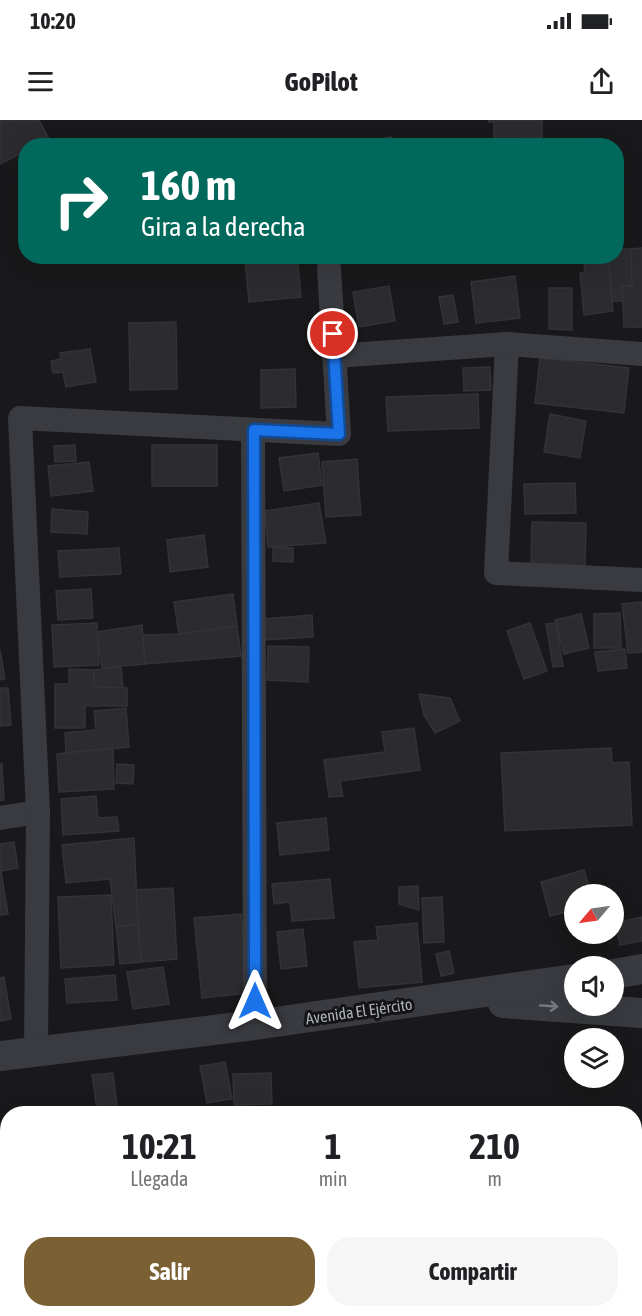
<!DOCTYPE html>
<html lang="es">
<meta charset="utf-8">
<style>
:root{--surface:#fff;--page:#f6f6f6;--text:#202124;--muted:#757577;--accent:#7a6032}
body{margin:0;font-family:"Asap Condensed",sans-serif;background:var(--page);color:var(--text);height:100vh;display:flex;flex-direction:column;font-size:22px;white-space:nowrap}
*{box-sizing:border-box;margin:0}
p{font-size:20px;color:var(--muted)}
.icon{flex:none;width:33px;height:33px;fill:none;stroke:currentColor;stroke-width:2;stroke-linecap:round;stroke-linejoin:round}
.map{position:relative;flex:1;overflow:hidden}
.details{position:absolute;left:0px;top:986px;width:642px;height:212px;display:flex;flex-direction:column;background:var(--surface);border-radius:24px 24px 0 0;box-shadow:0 6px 24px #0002}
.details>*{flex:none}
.banner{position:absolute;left:18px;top:18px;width:606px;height:126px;border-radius:24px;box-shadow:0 6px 24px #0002;background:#00695c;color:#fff;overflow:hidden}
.needle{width:39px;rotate:241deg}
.tools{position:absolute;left:564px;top:764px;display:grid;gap:12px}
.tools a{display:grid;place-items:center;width:60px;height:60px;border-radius:50%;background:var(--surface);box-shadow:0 6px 24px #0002;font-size:30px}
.pin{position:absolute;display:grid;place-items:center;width:51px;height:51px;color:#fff;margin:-26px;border:3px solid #fff;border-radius:50%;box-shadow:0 2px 6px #0007}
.me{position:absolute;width:66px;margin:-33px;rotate:0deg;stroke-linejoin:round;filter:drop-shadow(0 0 4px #0008)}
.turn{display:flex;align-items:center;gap:21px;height:126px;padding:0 24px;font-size:27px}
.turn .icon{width:78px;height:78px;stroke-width:2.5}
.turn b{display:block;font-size:42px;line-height:51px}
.eta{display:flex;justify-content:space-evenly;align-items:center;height:102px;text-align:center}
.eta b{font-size:36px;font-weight:700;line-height:42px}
.button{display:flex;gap:12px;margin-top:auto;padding:12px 24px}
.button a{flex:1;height:69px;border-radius:24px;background:var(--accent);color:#fff;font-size:24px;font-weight:700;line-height:69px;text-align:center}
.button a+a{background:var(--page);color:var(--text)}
.status{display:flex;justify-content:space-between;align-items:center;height:42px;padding:0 30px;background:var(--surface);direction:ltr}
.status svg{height:16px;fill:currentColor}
header{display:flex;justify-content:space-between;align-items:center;height:78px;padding:0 24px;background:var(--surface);font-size:27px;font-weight:700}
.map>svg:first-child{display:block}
.building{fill:#2c2c2f;stroke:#333337;stroke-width:1.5}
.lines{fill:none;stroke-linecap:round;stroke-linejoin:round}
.minor{stroke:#3a3b40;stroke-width:24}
.tertiary{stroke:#3a3b40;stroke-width:30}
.oneway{stroke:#797c83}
.route-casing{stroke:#114b97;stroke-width:15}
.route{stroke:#1a73e8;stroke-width:10}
.labels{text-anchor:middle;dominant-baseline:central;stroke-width:6;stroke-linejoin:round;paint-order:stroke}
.street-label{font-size:16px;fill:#acb1ba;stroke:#141416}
</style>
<div class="status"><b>10:20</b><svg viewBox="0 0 49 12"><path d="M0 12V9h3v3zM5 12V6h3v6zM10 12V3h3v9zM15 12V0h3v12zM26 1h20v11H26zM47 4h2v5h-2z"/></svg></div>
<header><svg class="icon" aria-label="menu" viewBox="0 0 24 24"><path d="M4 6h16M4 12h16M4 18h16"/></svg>GoPilot<svg class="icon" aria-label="share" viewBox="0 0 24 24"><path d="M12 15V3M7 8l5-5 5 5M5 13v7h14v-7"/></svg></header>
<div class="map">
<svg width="642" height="1196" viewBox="0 0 642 1196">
<rect width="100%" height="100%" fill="#19191b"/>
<g class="building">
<path d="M 0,0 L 39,0 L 49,19 L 36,26 L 26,26 L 26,31 L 0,44 Z"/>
<path d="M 488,0 L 542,0 L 542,18 L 494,19 L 494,2 L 489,2 Z"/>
<path d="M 391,17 L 393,26 L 352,26 Z"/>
<path d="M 642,128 L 642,207 L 624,207 L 622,166 L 632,166 L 631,129 Z"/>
<path d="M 616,129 L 631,129 L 632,166 L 622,166 L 623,181 L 612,181 L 608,136 L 616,136 Z"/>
<path d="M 280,136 L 297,136 L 301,177 L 249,182 L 245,140 Z"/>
<path d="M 583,136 L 608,136 L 613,191 L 584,195 L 580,153 L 585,152 Z"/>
<path d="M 515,156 L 520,198 L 476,203 L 471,162 Z"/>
<path d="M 389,166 L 395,201 L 359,207 L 353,172 Z"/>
<path d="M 549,168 L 572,168 L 572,210 L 549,209 Z"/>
<path d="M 453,175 L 458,202 L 444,204 L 439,177 Z"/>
<path d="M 176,202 L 177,269 L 130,270 L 129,203 Z"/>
<path d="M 90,229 L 96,262 L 66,267 L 63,252 L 53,253 L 51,241 L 61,239 L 60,233 Z"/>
<path d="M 540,238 L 629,248 L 624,293 L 535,283 Z"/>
<path d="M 490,247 L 491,270 L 464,271 L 463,248 Z"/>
<path d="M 295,249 L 296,287 L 261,288 L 261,250 Z"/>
<path d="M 478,274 L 479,308 L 388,311 L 386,277 Z"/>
<path d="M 550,294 L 586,301 L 580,338 L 544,332 Z"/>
<path d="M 75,325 L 76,341 L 55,342 L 54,326 Z"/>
<rect x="152" y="325" width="65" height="41"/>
<path d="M 318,333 L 322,365 L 284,371 L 279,338 Z"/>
<path d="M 357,339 L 361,395 L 326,397 L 322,342 Z"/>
<path d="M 89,342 L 93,371 L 51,376 L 48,346 Z"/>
<path d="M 575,363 L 576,393 L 525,394 L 524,364 Z"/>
<path d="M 319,383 L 326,423 L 268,427 L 265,391 Z"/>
<path d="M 52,389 L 88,392 L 87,414 L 51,412 Z"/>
<path d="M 532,402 L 586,403 L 585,446 L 531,444 Z"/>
<path d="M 204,415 L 208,447 L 170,452 L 167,420 Z"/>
<path d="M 273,427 L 293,428 L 293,442 L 273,441 Z"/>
<path d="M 119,428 L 121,454 L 60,457 L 58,431 Z"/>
<path d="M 91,469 L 93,498 L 58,500 L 56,471 Z"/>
<path d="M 233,474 L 237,506 L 179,514 L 174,482 Z"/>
<path d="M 642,482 L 642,532 L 628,533 L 622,484 Z"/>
<path d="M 620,493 L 621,528 L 594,528 L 594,494 Z"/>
<path d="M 581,494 L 589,528 L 564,534 L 555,500 Z"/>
<path d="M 312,495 L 313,517 L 264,520 L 263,499 Z"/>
<path d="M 97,503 L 99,545 L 54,547 L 52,505 Z"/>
<path d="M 530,503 L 547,551 L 524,559 L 507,511 Z"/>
<path d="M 556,503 L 563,546 L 553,547 L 546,504 Z"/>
<path d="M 142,505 L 145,544 L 102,548 L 97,512 Z"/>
<path d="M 237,506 L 241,536 L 145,544 L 143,515 L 179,514 Z"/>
<path d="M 268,526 L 309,527 L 308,562 L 267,560 Z"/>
<path d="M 625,529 L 627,548 L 598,551 L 595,532 Z"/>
<path d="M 0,530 L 5,559 L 0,560 Z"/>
<path d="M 121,547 L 123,568 L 94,567 L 94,550 Z"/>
<path d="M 69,549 L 94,550 L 94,567 L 127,568 L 127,586 L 85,586 L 85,608 L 55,608 L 55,564 L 69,564 Z"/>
<path d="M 0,568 L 8,568 L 11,605 L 0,606 Z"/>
<path d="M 419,574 L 450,578 L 460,601 L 435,613 L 424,595 Z"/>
<path d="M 126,588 L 129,627 L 66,633 L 65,613 L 96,610 L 94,591 Z"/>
<path d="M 414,608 L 420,650 L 340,661 L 343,676 L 329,677 L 324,640 L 385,632 L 382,612 Z"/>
<path d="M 113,628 L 114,669 L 59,672 L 57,634 Z"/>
<path d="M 611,628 L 612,643 L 629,642 L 632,705 L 505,711 L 501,633 Z"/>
<path d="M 0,644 L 2,644 L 4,680 L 0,680 Z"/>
<path d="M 117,644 L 134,645 L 133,664 L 116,663 Z"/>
<path d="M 96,676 L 98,698 L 117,697 L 119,711 L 63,715 L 61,679 Z"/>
<path d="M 326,698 L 329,730 L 280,735 L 277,703 Z"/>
<path d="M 134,718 L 138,804 L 116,807 L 110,759 L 66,763 L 62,725 Z"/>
<path d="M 14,722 L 18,748 L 1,751 L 8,794 L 0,795 L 0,724 Z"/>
<path d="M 584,750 L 591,774 L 574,774 L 574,790 L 550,796 L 541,762 Z"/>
<path d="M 330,759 L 334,798 L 292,801 L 290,782 L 274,784 L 272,764 Z"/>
<path d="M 418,766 L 419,790 L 399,784 L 399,767 Z"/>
<path d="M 173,768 L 177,839 L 141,842 L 136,770 Z"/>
<path d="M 111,775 L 114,845 L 61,848 L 58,777 Z"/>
<path d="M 442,777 L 444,822 L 424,823 L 422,778 Z"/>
<path d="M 241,794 L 249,873 L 202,878 L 194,798 Z"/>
<path d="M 642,797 L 642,821 L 620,825 L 615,803 Z"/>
<path d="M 417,803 L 422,862 L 359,868 L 354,822 L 378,820 L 376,807 Z"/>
<path d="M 138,804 L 141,842 L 120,844 L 116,807 Z"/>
<path d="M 303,809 L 307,846 L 281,849 L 277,812 Z"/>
<path d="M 449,831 L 454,853 L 441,856 L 436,834 Z"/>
<path d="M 163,847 L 169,884 L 133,889 L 127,852 Z"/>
<path d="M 115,855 L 117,880 L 67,883 L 65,859 Z"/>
<path d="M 4,857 L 11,899 L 0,901 L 0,858 Z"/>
<path d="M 225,942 L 232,979 L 207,983 L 200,946 Z"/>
<path d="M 113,953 L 117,986 L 97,989 L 92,955 Z"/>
<path d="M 271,953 L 272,984 L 234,985 L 233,954 Z"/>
<path d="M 642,1117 L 642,1136 L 634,1129 L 634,1125 Z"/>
</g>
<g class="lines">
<g class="minor">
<path d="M 507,224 L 496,453 L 642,460"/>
<path d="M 334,236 L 507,224 L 642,234"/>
<path d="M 253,310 L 255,905"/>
<path d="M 0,698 L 38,692"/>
<path d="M 36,931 L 38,692 L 20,298 L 339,314 L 329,148"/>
</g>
<g class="tertiary">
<path d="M 614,854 L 642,849"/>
<path d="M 503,883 L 642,893"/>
<path d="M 0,936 L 255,905 L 574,859"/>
</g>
</g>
<defs><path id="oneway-shaft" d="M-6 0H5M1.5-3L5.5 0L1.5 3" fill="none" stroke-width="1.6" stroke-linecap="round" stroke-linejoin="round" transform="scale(1.5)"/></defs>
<use class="oneway" href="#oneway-shaft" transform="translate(549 886) rotate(4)"/>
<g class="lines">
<g class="route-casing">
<path id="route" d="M 255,881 L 254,310 L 339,314 L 333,214"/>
</g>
<use href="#route" class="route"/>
</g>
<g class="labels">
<g class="street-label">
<text transform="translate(359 891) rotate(-8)">Avenida El Ejército</text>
</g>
</g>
</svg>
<div class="tools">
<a><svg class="needle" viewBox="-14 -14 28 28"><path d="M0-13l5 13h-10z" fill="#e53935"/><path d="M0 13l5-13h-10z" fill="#757577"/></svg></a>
<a><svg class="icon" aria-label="sound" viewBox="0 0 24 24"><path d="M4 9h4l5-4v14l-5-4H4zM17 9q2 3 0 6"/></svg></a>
<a><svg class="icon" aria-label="layers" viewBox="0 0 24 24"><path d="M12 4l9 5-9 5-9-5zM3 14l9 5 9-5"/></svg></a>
</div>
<div class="pin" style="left:333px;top:214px;background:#d93025"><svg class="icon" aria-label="arrive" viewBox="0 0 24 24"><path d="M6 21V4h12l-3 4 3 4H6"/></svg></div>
<svg class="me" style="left:255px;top:881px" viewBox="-20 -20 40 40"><path d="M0-17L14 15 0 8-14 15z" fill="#1a73e8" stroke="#fff" stroke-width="4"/></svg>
<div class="banner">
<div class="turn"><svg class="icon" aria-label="right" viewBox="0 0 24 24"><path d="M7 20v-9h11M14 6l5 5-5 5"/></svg><div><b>160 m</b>Gira a la derecha</div></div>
</div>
<section class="details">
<div class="eta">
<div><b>10:21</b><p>Llegada</p></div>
<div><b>1</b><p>min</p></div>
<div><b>210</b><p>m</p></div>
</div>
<div class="button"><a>Salir</a><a>Compartir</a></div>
</section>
</div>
